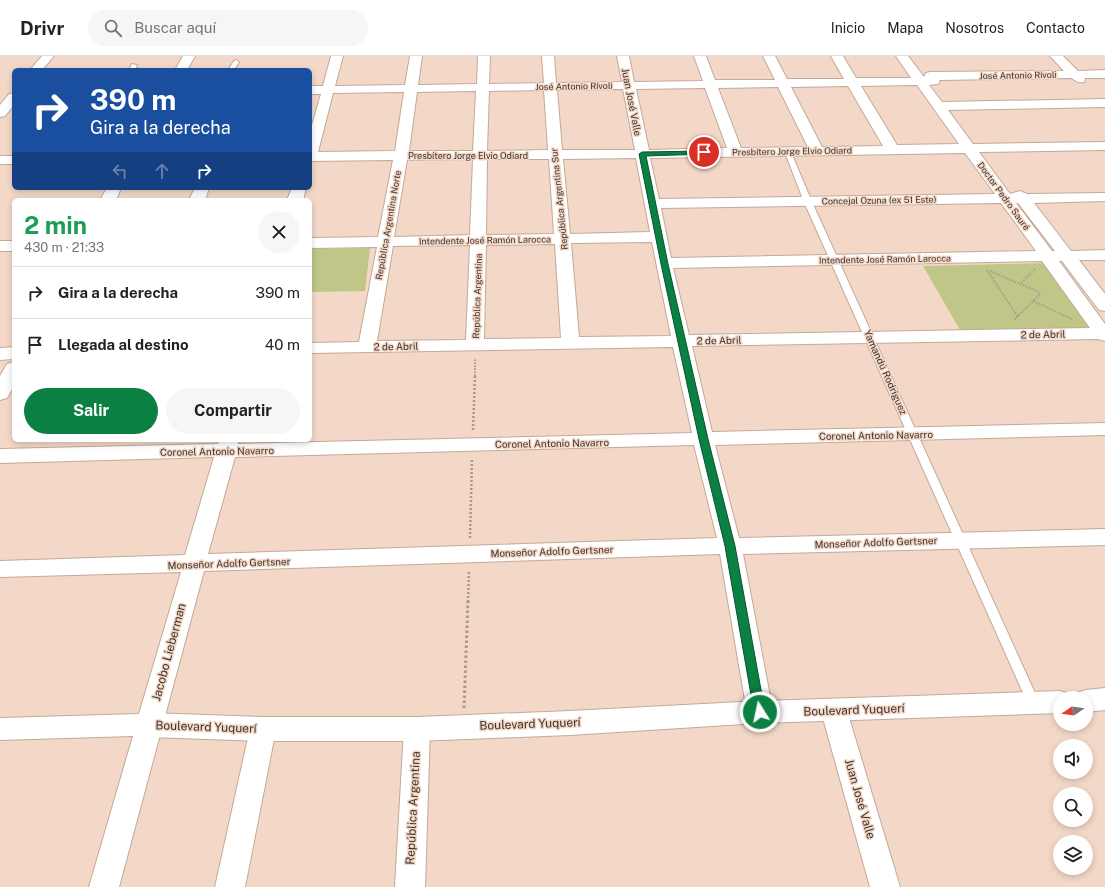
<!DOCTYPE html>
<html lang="es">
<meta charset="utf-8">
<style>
:root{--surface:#fff;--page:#f6f6f6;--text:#222;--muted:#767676;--line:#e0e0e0;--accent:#0b8043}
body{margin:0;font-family:"Public Sans",sans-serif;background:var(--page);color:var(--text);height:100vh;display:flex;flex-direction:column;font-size:15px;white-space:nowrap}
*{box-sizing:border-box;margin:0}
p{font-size:13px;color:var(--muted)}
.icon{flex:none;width:22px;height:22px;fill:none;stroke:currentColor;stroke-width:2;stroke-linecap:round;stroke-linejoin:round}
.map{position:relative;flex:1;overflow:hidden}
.drawer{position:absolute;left:12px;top:142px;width:300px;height:244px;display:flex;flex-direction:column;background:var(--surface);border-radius:6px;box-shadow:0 2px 6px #0003}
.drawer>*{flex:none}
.guide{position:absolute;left:12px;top:12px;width:300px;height:122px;border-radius:6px;box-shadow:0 2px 6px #0003;background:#1a4fa0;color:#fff;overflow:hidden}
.needle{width:26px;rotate:257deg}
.tools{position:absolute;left:1053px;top:635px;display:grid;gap:8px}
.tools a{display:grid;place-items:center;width:40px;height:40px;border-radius:50%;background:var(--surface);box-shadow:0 2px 6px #0003;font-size:20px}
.pin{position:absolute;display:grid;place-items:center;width:34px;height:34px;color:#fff;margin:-17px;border:2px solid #fff;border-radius:50%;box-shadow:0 1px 4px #0007}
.me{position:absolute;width:44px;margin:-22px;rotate:350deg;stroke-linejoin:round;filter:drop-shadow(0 0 3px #0008)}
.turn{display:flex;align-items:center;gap:14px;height:84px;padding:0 12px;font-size:18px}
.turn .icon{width:52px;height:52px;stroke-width:2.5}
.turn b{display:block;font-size:28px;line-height:34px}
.lanes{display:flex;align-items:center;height:38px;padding:0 12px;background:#0003;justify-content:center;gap:20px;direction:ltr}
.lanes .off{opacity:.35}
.round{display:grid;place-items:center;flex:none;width:42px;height:42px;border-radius:21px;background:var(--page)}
.summary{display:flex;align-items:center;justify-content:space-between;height:68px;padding:0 12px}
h1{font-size:24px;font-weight:700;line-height:30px;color:#1e9e55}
.action{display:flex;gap:8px;margin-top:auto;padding:8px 12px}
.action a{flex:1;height:46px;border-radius:24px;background:var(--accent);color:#fff;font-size:16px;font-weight:700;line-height:46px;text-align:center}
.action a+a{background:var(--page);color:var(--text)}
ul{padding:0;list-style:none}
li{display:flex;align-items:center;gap:12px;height:52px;padding:0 12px;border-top:1px solid var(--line)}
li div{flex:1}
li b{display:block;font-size:15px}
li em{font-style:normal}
header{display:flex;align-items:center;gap:24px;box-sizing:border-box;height:56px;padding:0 20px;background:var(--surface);border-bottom:1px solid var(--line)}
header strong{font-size:19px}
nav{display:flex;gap:22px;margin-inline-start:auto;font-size:14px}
.search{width:280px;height:36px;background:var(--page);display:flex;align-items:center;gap:10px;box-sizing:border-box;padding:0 14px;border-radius:22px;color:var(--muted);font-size:15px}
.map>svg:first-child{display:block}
.green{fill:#c0c688}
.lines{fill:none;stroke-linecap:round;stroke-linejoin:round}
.service-casing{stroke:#c2a999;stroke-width:2}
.minor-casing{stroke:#c2a999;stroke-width:2}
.tertiary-casing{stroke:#c2a999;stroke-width:2}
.path-far2{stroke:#ab978b;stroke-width:2;stroke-dasharray:1.5 1.5;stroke-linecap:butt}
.path-far1{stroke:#ab978b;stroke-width:2.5;stroke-dasharray:2 2;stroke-linecap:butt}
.path{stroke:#ab978b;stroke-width:3;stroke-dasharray:2.5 2.5;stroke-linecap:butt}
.service{fill:#fff;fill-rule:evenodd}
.minor{fill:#fff;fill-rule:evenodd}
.tertiary{fill:#fff;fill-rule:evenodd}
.route{fill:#0b8043;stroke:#07532c}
.labels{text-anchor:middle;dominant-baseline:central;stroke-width:3;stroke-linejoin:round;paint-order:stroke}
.far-street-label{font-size:9px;fill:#3e342e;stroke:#f3d8c8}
.street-label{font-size:10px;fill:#3e342e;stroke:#f3d8c8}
.near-street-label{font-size:12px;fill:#3e342e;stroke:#f3d8c8}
</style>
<header>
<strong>Drivr</strong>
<div class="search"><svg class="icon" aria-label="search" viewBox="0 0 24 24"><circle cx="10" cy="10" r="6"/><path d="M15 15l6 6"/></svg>Buscar aquí</div>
<nav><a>Inicio</a><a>Mapa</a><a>Nosotros</a><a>Contacto</a></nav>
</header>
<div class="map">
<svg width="1105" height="831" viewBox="0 0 1105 831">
<rect width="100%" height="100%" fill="#f3d8c8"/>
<g class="green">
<path d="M 370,192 L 365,235 L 310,236 L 310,193 Z"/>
<path d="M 1048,207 L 1095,272 L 960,274 L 923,210 Z"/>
</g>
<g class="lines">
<g class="service-casing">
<g id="service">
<path d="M 236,4 L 239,6 L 234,14 L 228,14 L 234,5 Z"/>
<path d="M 132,8 L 137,9 L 135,14 L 129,14 Z"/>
<path d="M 787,92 L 790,94 L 812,146 L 1040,648 L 1038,652 L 1034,653 L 1030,652 L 1028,648 L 804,146 L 784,94 Z"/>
</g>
</g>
<g class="minor-casing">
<g id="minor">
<path d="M 42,0 L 54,0 L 42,14 L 30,14 Z"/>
<path d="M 183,0 L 195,0 L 187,14 L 175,14 Z"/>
<path d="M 331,0 L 343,0 L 335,30 L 405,29 L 410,0 L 422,0 L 418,29 L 477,28 L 478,0 L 490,0 L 489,28 L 544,27 L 542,0 L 554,0 L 556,27 L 622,26 L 617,0 L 629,0 L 634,26 L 703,25 L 694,0 L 706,0 L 715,24 L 775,24 L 763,0 L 775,0 L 787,23 L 844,23 L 831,0 L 843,0 L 856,22 L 911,22 L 896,0 L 908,0 L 924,21 L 926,17 L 930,16 L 1064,15 L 1050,0 L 1063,0 L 1078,15 L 1105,14 L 1105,22 L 1085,22 L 1084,26 C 1079,27 1076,26 1072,22 L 939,24 L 940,25 L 938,28 L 929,29 L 942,46 L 1105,43 L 1105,51 L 948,54 L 973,88 L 1105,86 L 1105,94 L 979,96 L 1010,138 L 1020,135 L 1027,138 L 1105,137 L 1105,145 L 1034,147 L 1071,195 L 1105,194 L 1105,204 L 1079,204 L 1105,238 L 1105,255 L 1099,254 L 1062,205 L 1059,205 L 1105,268 L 1105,285 L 1098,283 L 692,290 L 712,376 L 1105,367 L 1105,379 L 715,389 L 739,482 L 1105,473 L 1105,489 L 743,498 L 773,656 L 769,664 L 760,667 L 751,664 L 747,656 L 720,498 L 204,515 L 119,831 L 89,831 L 133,680 L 0,684 L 0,662 L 139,658 L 181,516 L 0,521 L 0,505 L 185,499 L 214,401 L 0,407 L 0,393 L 218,388 L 219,384 L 239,384 L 238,388 L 692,377 L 673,291 L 310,297 L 310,287 L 359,286 L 377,191 L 310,192 L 310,182 L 378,181 L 393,104 L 310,105 L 310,76 L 321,38 L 310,38 L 310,30 L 323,30 ZM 917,29 L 959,88 L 897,89 L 861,30 ZM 848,30 L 883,90 L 822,91 L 791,31 ZM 778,31 L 808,91 L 741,92 L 718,32 ZM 705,32 L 727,92 L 649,94 L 636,33 ZM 623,33 L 635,94 L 562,94 L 557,34 ZM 544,34 L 548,94 L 487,95 L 489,35 ZM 476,35 L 473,95 L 409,95 L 417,36 ZM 404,36 L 395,95 L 318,96 L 333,37 ZM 965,97 L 995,138 L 659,143 L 650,102 ZM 636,102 L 650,176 L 570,178 L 563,103 ZM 473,103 L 470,179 L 394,181 L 407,104 ZM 487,103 L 549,103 L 554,178 L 486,179 ZM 1001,147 L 1036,195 L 671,202 L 661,152 ZM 1016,147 L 1018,147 L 1055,195 L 1052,195 ZM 652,186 L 671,280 L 579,281 L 571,187 ZM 555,188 L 561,282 L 484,283 L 486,189 ZM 470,189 L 466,284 L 377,285 L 393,190 ZM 1042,205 L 1090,272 L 689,279 L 673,212 ZM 694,389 L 717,482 L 208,498 L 235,401 Z"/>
<path d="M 14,37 L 14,49 L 5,60 L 0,61 L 0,49 L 9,38 Z"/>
<rect x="0" y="100" width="14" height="8"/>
<path d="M 107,132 L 121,132 L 116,144 L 100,144 Z"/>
<path d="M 195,132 L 209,132 L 205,144 L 189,144 Z"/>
<path d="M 292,132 L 306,132 L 303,144 L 287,144 Z"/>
<rect x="0" y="185" width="14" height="10"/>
<path d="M 14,291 L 14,303 L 0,304 L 0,292 Z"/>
<path d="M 14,306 L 14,330 L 7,342 L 0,344 L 0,320 L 7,308 Z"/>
<path d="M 834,644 L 843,647 L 847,655 L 900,831 L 870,831 L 821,655 L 825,647 Z"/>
<path d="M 263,662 L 272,665 L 276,673 L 245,831 L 215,831 L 250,673 L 254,665 Z"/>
<path d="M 417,662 L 426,665 L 430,673 L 425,831 L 395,831 L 404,673 L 408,665 Z"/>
</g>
</g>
<g class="tertiary-casing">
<g id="tertiary">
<path d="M 1105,632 L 1105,654 L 1086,656 L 1086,642 L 1074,642 L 1076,637 L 1086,634 Z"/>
<path d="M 1060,635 L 1070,638 L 1072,642 L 1060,642 L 1060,657 L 760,667 L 570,679 L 417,685 L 263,685 L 149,681 L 139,677 L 135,669 L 139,661 L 149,657 L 263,661 L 417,661 L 570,655 L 760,645 Z"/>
</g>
</g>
<g class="path-far2">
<path d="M 987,214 L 1018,261"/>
<path d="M 990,215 L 1039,236 L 1040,238 L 1014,264"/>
<path d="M 1021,227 L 1035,213"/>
<path d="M 1033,245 L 1072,263"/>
<path d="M 475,320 L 475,303"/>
</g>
<g class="path-far1">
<path d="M 473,374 L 475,319"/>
<path d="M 470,482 L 472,403"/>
<path d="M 468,546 L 469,515"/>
</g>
<path class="path" d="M 464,652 L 468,545"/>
<use href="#service" class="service"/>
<use href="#minor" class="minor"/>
<use href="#tertiary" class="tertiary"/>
</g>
<path class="route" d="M 704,95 L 707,96 L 706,98 L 646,100 L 668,208 L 708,383 L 735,490 L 765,656 L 764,659 L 760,660 L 756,659 L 754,656 L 725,490 L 699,383 L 661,208 L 639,98 L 642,96 Z"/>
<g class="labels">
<g class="far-street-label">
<text transform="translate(1018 19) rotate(-1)">José Antonio Rívoli</text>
<text transform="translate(574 30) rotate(-1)">José Antonio Rívoli</text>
<text transform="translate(792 95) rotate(-1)">Presbítero Jorge Elvio Odiard</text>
<text x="468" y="99">Presbítero Jorge Elvio Odiard</text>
<text transform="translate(1004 140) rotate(54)">Doctor Pedro Sauré</text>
<text transform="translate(559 143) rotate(-96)">República Argentina Sur</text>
<text transform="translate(879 144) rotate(-1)">Concejal Ozuna (ex 51 Este)</text>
<text transform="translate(388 169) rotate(-80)">República Argentina Norte</text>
<text transform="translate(485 184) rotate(-1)">Intendente José Ramón Larocca</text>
<text transform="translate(885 203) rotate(-1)">Intendente José Ramón Larocca</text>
<text transform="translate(477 240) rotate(-88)">República Argentina</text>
</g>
<g class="street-label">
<text transform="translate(632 46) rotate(79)">Juan José Valle</text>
<text transform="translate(1043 278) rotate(-1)">2 de Abril</text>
<text transform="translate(719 284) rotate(-1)">2 de Abril</text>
<text transform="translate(396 290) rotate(-1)">2 de Abril</text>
<text transform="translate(886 316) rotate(66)">Yamandú Rodríguez</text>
<text transform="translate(876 379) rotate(-1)">Coronel Antonio Navarro</text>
<text transform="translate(552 387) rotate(-1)">Coronel Antonio Navarro</text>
<text transform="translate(217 395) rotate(-1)">Coronel Antonio Navarro</text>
<text transform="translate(876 486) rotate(-2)">Monseñor Adolfo Gertsner</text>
<text transform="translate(552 495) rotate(-2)">Monseñor Adolfo Gertsner</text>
<text transform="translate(229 507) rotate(-2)">Monseñor Adolfo Gertsner</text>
</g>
<g class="near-street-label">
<text transform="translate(169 596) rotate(-75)">Jacobo Lieberman</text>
<text transform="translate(854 654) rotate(-2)">Boulevard Yuquerí</text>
<text transform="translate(530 668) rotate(-2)">Boulevard Yuquerí</text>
<text transform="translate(206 671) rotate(2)">Boulevard Yuquerí</text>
<text transform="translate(860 743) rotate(74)">Juan José Valle</text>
<text transform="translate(413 752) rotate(-87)">República Argentina</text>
</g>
</g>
</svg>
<div class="tools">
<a><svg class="needle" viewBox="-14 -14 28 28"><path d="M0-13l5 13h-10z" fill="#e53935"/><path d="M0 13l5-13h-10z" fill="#767676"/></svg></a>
<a><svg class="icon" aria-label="sound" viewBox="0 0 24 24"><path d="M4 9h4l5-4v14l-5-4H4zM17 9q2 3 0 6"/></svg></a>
<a><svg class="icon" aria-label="search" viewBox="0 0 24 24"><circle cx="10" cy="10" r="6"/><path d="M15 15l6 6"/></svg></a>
<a><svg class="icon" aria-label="layers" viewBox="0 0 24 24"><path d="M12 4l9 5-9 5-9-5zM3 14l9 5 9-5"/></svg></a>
</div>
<div class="pin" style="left:704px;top:96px;background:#d93025"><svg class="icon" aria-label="arrive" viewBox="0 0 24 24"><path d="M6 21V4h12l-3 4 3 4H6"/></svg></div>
<svg class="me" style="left:760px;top:656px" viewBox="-20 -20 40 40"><circle r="17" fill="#0b8043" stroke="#fff" stroke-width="3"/><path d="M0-11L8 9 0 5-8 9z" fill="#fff"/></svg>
<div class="guide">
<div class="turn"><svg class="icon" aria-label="right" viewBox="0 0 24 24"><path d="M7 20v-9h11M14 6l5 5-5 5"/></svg><div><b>390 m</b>Gira a la derecha</div></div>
<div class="lanes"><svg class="icon off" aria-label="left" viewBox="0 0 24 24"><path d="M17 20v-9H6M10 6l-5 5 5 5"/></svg><svg class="icon off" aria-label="ahead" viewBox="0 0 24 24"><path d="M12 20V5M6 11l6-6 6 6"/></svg><svg class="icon" aria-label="right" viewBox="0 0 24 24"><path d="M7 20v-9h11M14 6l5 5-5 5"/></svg></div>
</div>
<section class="drawer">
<div class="summary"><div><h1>2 min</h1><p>430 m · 21:33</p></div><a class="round"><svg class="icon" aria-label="close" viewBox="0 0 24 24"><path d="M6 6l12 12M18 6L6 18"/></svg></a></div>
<ul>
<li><svg class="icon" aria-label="right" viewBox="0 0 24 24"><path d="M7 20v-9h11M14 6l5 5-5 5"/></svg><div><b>Gira a la derecha</b></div><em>390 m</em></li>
<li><svg class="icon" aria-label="arrive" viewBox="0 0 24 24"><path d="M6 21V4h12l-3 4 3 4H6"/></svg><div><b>Llegada al destino</b></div><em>40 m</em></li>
</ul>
<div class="action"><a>Salir</a><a>Compartir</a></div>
</section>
</div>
